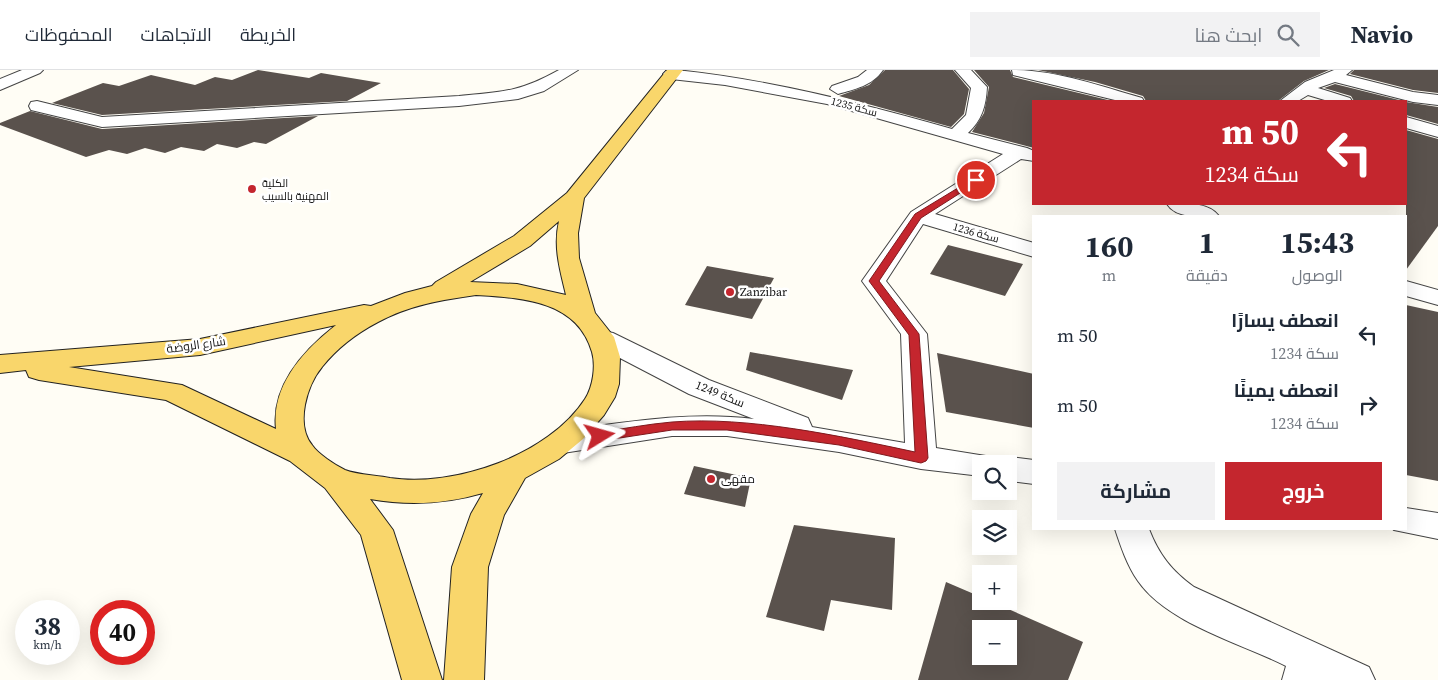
<!DOCTYPE html>
<html lang="ar">
<meta charset="utf-8">
<style>
:root{--surface:#fff;--page:#f2f2f3;--text:#1f2937;--muted:#747a83;--line:#e0e1e3;--accent:#c4262e}
body{margin:0;font-family:"Source Serif 4",Cairo,serif;background:var(--page);color:var(--text);direction:rtl;height:100vh;display:flex;flex-direction:column;font-size:19px;white-space:nowrap}
*{box-sizing:border-box;margin:0}
p{font-size:16px;color:var(--muted)}
.icon{flex:none;width:28px;height:28px;fill:none;stroke:currentColor;stroke-width:2;stroke-linecap:round;stroke-linejoin:round}
.map{position:relative;flex:1;overflow:hidden;direction:ltr}
.drawer{position:absolute;left:1032px;top:145px;width:375px;height:315px;display:flex;flex-direction:column;background:var(--surface);border-radius:0px;box-shadow:0 5px 20px #0002;direction:rtl}
.drawer>*{flex:none}
.top-card{position:absolute;left:1032px;top:30px;width:375px;height:105px;border-radius:0px;box-shadow:0 5px 20px #0002;direction:rtl;background:#c4262e;color:#fff;overflow:hidden}
.controls{position:absolute;left:972px;top:385px;display:grid;gap:10px}
.controls a{display:grid;place-items:center;width:45px;height:45px;border-radius:0px;background:var(--surface);box-shadow:0 5px 20px #0002;font-size:25px}
.speed{position:absolute;left:15px;top:530px;display:flex;gap:10px;font-size:25px;font-weight:700;text-align:center}
.speed>*{display:grid;place-content:center;width:65px;height:65px;border-radius:50%;background:var(--surface);box-shadow:0 5px 20px #0002;line-height:1}
.speed small{font-size:12px;font-weight:400}
.speed .limit{border:8px solid #d22;background:#fff;color:#111}
.pin{position:absolute;display:grid;place-items:center;width:42px;height:42px;color:#fff;margin:-21px;border:2px solid #fff;border-radius:50%;box-shadow:0 1px 5px #0007}
.me{position:absolute;width:55px;margin:-28px;rotate:82deg;stroke-linejoin:round;filter:drop-shadow(0 0 4px #0008)}
.turn{display:flex;align-items:center;gap:18px;height:105px;padding:0 25px;font-size:22px}
.turn .icon{width:65px;height:65px;stroke-width:2.5}
.turn b{display:block;font-size:35px;line-height:42px}
.eta{display:flex;justify-content:space-evenly;align-items:center;height:85px;text-align:center}
.eta b{font-size:30px;font-weight:700;line-height:35px}
.primary-button{display:flex;gap:10px;margin-top:auto;padding:10px 25px}
.primary-button a{flex:1;height:58px;border-radius:0px;background:var(--accent);color:#fff;font-size:20px;font-weight:700;line-height:58px;text-align:center}
.primary-button a+a{background:var(--page);color:var(--text)}
ul{padding:0;list-style:none}
li{display:flex;align-items:center;gap:15px;height:70px;padding:0 25px}
li div{flex:1}
li b{display:block;font-size:19px}
li em{font-style:normal}
header{display:flex;align-items:center;gap:30px;box-sizing:border-box;height:70px;padding:0 25px;background:var(--surface);border-bottom:1px solid var(--line)}
header strong{font-size:24px}
nav{display:flex;gap:28px;margin-inline-start:auto;font-size:18px}
.search{width:350px;height:45px;background:var(--page);display:flex;align-items:center;gap:12px;box-sizing:border-box;padding:0 18px;border-radius:0px;color:var(--muted);font-size:19px}
.map>svg:first-child{display:block}
.building{fill:#5a524d;fill-rule:evenodd}
.lines{fill:none;stroke-linecap:round;stroke-linejoin:round}
.minor-casing{stroke:#444;stroke-width:2}
.major-casing{stroke:#222;stroke-width:2}
.minor{fill:#fff;fill-rule:evenodd}
.major{fill:#f9d66b;fill-rule:evenodd}
.route{fill:#c4262e;stroke:#7f191e}
.poi-dot{fill:#c4262e;stroke:#fff;stroke-width:2}
.labels{text-anchor:middle;dominant-baseline:central;stroke-width:5;stroke-linejoin:round;paint-order:stroke}
.far-street-label{font-size:11px;fill:#111;stroke:#fff}
.far-poi-label{font-size:11px;fill:#111;stroke:#fff;text-anchor:start}
.poi-label{font-size:12px;fill:#111;stroke:#fff;text-anchor:start}
.street-label{font-size:12px;fill:#111;stroke:#fff}
</style>
<header>
<strong>Navio</strong>
<div class="search"><svg class="icon" aria-label="search" viewBox="0 0 24 24"><circle cx="10" cy="10" r="6"/><path d="M15 15l6 6"/></svg>ابحث هنا</div>
<nav><a>الخريطة</a><a>الاتجاهات</a><a>المحفوظات</a></nav>
</header>
<div class="map">
<svg width="1438" height="610" viewBox="0 0 1438 610">
<rect width="100%" height="100%" fill="#fffdf5"/>
<g class="building">
<path d="M 258,0 L 309,8 L 321,3 L 381,13 L 347,31 L 102,45 L 52,33 L 103,13 L 119,16 L 151,5 L 195,15 L 215,7 L 232,10 Z"/>
<path d="M 885,0 L 953,0 L 969,19 L 964,44 L 951,57 L 839,26 L 869,15 Z"/>
<path d="M 974,0 L 1010,0 L 1013,7 L 1112,31 L 1034,31 L 1034,78 L 972,62 L 984,43 L 989,17 Z"/>
<path d="M 1038,0 L 1329,0 L 1304,11 L 1278,31 L 1146,31 L 1143,26 L 1095,12 Z"/>
<path d="M 1354,0 L 1438,0 L 1438,23 L 1413,20 L 1350,4 Z"/>
<path d="M 1335,14 L 1403,31 L 1354,31 L 1351,26 L 1324,18 Z"/>
<path d="M 1406,32 L 1438,37 L 1438,54 L 1406,45 Z"/>
<path d="M 30,41 L 102,59 L 318,46 L 266,74 L 254,72 L 237,78 L 217,74 L 204,81 L 181,77 L 165,83 L 145,78 L 127,84 L 109,80 L 86,87 L 0,55 L 0,53 Z"/>
<path d="M 1406,60 L 1438,69 L 1438,156 L 1406,200 Z"/>
<path d="M 948,175 L 1023,194 L 1005,226 L 930,204 Z"/>
<path d="M 707,196 L 774,208 L 752,249 L 685,235 Z"/>
<path d="M 1406,235 L 1438,242 L 1438,411 L 1406,405 Z"/>
<path d="M 750,282 L 853,300 L 842,330 L 746,300 Z"/>
<path d="M 937,283 L 1034,304 L 1034,358 L 946,342 Z"/>
<path d="M 694,396 L 751,408 L 745,437 L 684,424 Z"/>
<path d="M 794,455 L 895,468 L 892,540 L 831,530 L 824,561 L 766,547 Z"/>
<path d="M 946,512 L 981,527 L 981,531 L 990,531 L 1083,572 L 1068,610 L 918,610 ZM 981,559 L 1009,559 L 1009,586 L 981,586 Z"/>
</g>
<g class="lines">
<g class="minor-casing">
<g id="minor">
<path d="M 22,0 L 43,0 L 40,3 L 0,20 L 0,9 Z"/>
<path d="M 559,0 L 578,0 L 544,21 L 518,29 L 459,36 L 102,57 L 31,40 L 29,36 L 31,32 L 37,31 L 102,47 L 459,26 C 502,22 520,22 559,0 Z"/>
<path d="M 676,0 C 772,10 860,33 952,59 L 966,45 L 971,18 L 955,0 L 971,0 L 987,17 C 986,36 982,50 968,63 L 1027,78 L 1034,81 L 1034,91 L 1021,89 L 935,144 L 1034,173 L 1034,187 L 923,154 L 886,211 L 927,264 L 936,378 L 992,387 L 996,394 L 981,394 L 981,406 L 921,399 L 839,382 L 727,366 L 672,366 L 563,383 L 552,380 L 548,372 L 552,364 L 563,361 C 627,352 689,341 754,349 L 689,324 L 595,275 L 591,269 L 595,263 L 604,261 L 613,263 L 709,310 L 808,348 L 812,357 L 905,373 L 901,264 L 862,211 L 911,142 L 1003,84 L 827,34 L 725,15 L 671,9 L 663,4 L 666,1 Z"/>
<path d="M 867,0 L 883,0 C 872,16 855,19 838,24 L 830,19 L 832,16 L 858,7 Z"/>
<path d="M 1012,0 C 1056,0 1100,16 1142,28 L 1144,31 L 1119,31 L 1013,5 Z"/>
<path d="M 1334,0 L 1352,0 L 1346,5 L 1413,22 L 1438,25 L 1438,35 L 1413,32 L 1335,12 L 1318,18 L 1350,28 L 1352,31 L 1328,31 L 1308,25 L 1298,31 L 1280,31 L 1305,12 Z"/>
<path d="M 1406,47 L 1438,56 L 1438,67 L 1406,58 Z"/>
<path d="M 1167,134 C 1183,134 1208,131 1219,146 C 1203,147 1176,149 1167,134 Z"/>
<path d="M 1406,211 L 1438,220 L 1438,235 L 1406,226 Z"/>
<path d="M 1009,387 L 1034,390 L 1034,414 L 1009,411 L 1009,394 L 996,394 L 998,391 Z"/>
<path d="M 1406,438 L 1438,443 L 1438,469 L 1394,460 L 1393,459 L 1406,459 Z"/>
<path d="M 1115,459 L 1149,459 C 1159,485 1172,501 1194,517 L 1369,597 L 1375,610 L 1282,610 L 1286,596 C 1241,573 1168,554 1138,511 C 1127,495 1121,477 1115,459 Z"/>
</g>
</g>
<g class="major-casing">
<path id="major" d="M 667,0 L 683,0 L 584,128 L 578,163 L 579,188 L 595,243 L 614,267 L 620,287 L 619,314 L 615,327 L 604,345 L 583,369 L 559,389 L 525,408 L 504,445 L 488,497 L 484,610 L 444,610 L 452,497 L 471,444 L 483,423 C 445,434 410,436 370,429 L 393,460 L 442,610 L 402,610 L 361,465 L 325,418 L 290,391 L 166,330 L 39,310 L 29,307 L 26,300 L 0,303 L 0,285 L 200,269 L 364,235 L 371,236 L 405,223 L 432,216 L 436,212 L 514,166 L 567,123 ZM 559,151 C 553,177 560,200 566,225 L 517,214 L 470,212 L 530,176 ZM 476,225 C 522,228 577,230 592,282 C 596,296 593,317 585,329 C 549,385 454,418 390,408 C 376,405 358,405 345,400 C 335,395 318,384 312,375 C 295,354 307,315 322,297 C 337,278 357,263 378,252 C 410,235 441,230 476,225 ZM 336,255 C 304,280 271,315 276,359 L 182,315 L 69,297 L 200,285 Z"/>
</g>
<use href="#minor" class="minor"/>
<use href="#major" class="major"/>
</g>
<path class="route" d="M 976,107 L 980,110 L 979,111 L 921,148 L 879,211 L 919,264 L 928,388 L 926,391 L 921,393 L 839,375 L 727,360 L 672,360 L 600,371 L 595,370 L 593,366 L 595,363 L 600,362 C 623,359 648,354 672,352 C 748,346 840,366 915,382 L 909,265 L 869,211 L 915,144 Z"/>
<g class="poi-dot">
<circle cx="252" cy="119" r="5"/>
<circle cx="730" cy="222" r="5"/>
<circle cx="711" cy="409" r="5"/>
</g>
<g class="labels">
<g class="far-street-label">
<text transform="translate(854 37) rotate(15)">سكة 1235</text>
<text transform="translate(976 163) rotate(16)">سكة 1236</text>
</g>
<g class="far-poi-label">
<text x="262" y="113">الكلية<tspan x="262" dy="13">المهنية بالسيب</tspan></text>
</g>
<g class="poi-label">
<text x="740" y="222">Zanzibar</text>
<text x="721" y="409">مقهى</text>
</g>
<g class="street-label">
<text transform="translate(196 275) rotate(-8)">شارع الروضة</text>
<text transform="translate(720 324) rotate(22)">سكة 1249</text>
</g>
</g>
</svg>
<div class="controls">
<a><svg class="icon" aria-label="search" viewBox="0 0 24 24"><circle cx="10" cy="10" r="6"/><path d="M15 15l6 6"/></svg></a>
<a><svg class="icon" aria-label="layers" viewBox="0 0 24 24"><path d="M12 4l9 5-9 5-9-5zM3 14l9 5 9-5"/></svg></a>
<a>+</a>
<a>−</a>
</div>
<div class="speed"><div>38<small>km/h</small></div><div class="limit">40</div></div>
<div class="pin" style="left:976px;top:110px;background:#d93025"><svg class="icon" aria-label="arrive" viewBox="0 0 24 24"><path d="M6 21V4h12l-3 4 3 4H6"/></svg></div>
<svg class="me" style="left:600px;top:366px" viewBox="-20 -20 40 40"><path d="M0-17L14 15 0 8-14 15z" fill="#c4262e" stroke="#fff" stroke-width="4"/></svg>
<div class="top-card">
<div class="turn"><svg class="icon" aria-label="left" viewBox="0 0 24 24"><path d="M17 20v-9H6M10 6l-5 5 5 5"/></svg><div><b>50 m</b>سكة 1234</div></div>
</div>
<section class="drawer">
<div class="eta">
<div><b>15:43</b><p>الوصول</p></div>
<div><b>1</b><p>دقيقة</p></div>
<div><b>160</b><p>m</p></div>
</div>
<ul>
<li><svg class="icon" aria-label="left" viewBox="0 0 24 24"><path d="M17 20v-9H6M10 6l-5 5 5 5"/></svg><div><b>انعطف يسارًا</b><p>سكة 1234</p></div><em>50 m</em></li>
<li><svg class="icon" aria-label="right" viewBox="0 0 24 24"><path d="M7 20v-9h11M14 6l5 5-5 5"/></svg><div><b>انعطف يمينًا</b><p>سكة 1234</p></div><em>50 m</em></li>
</ul>
<div class="primary-button"><a>خروج</a><a>مشاركة</a></div>
</section>
</div>
